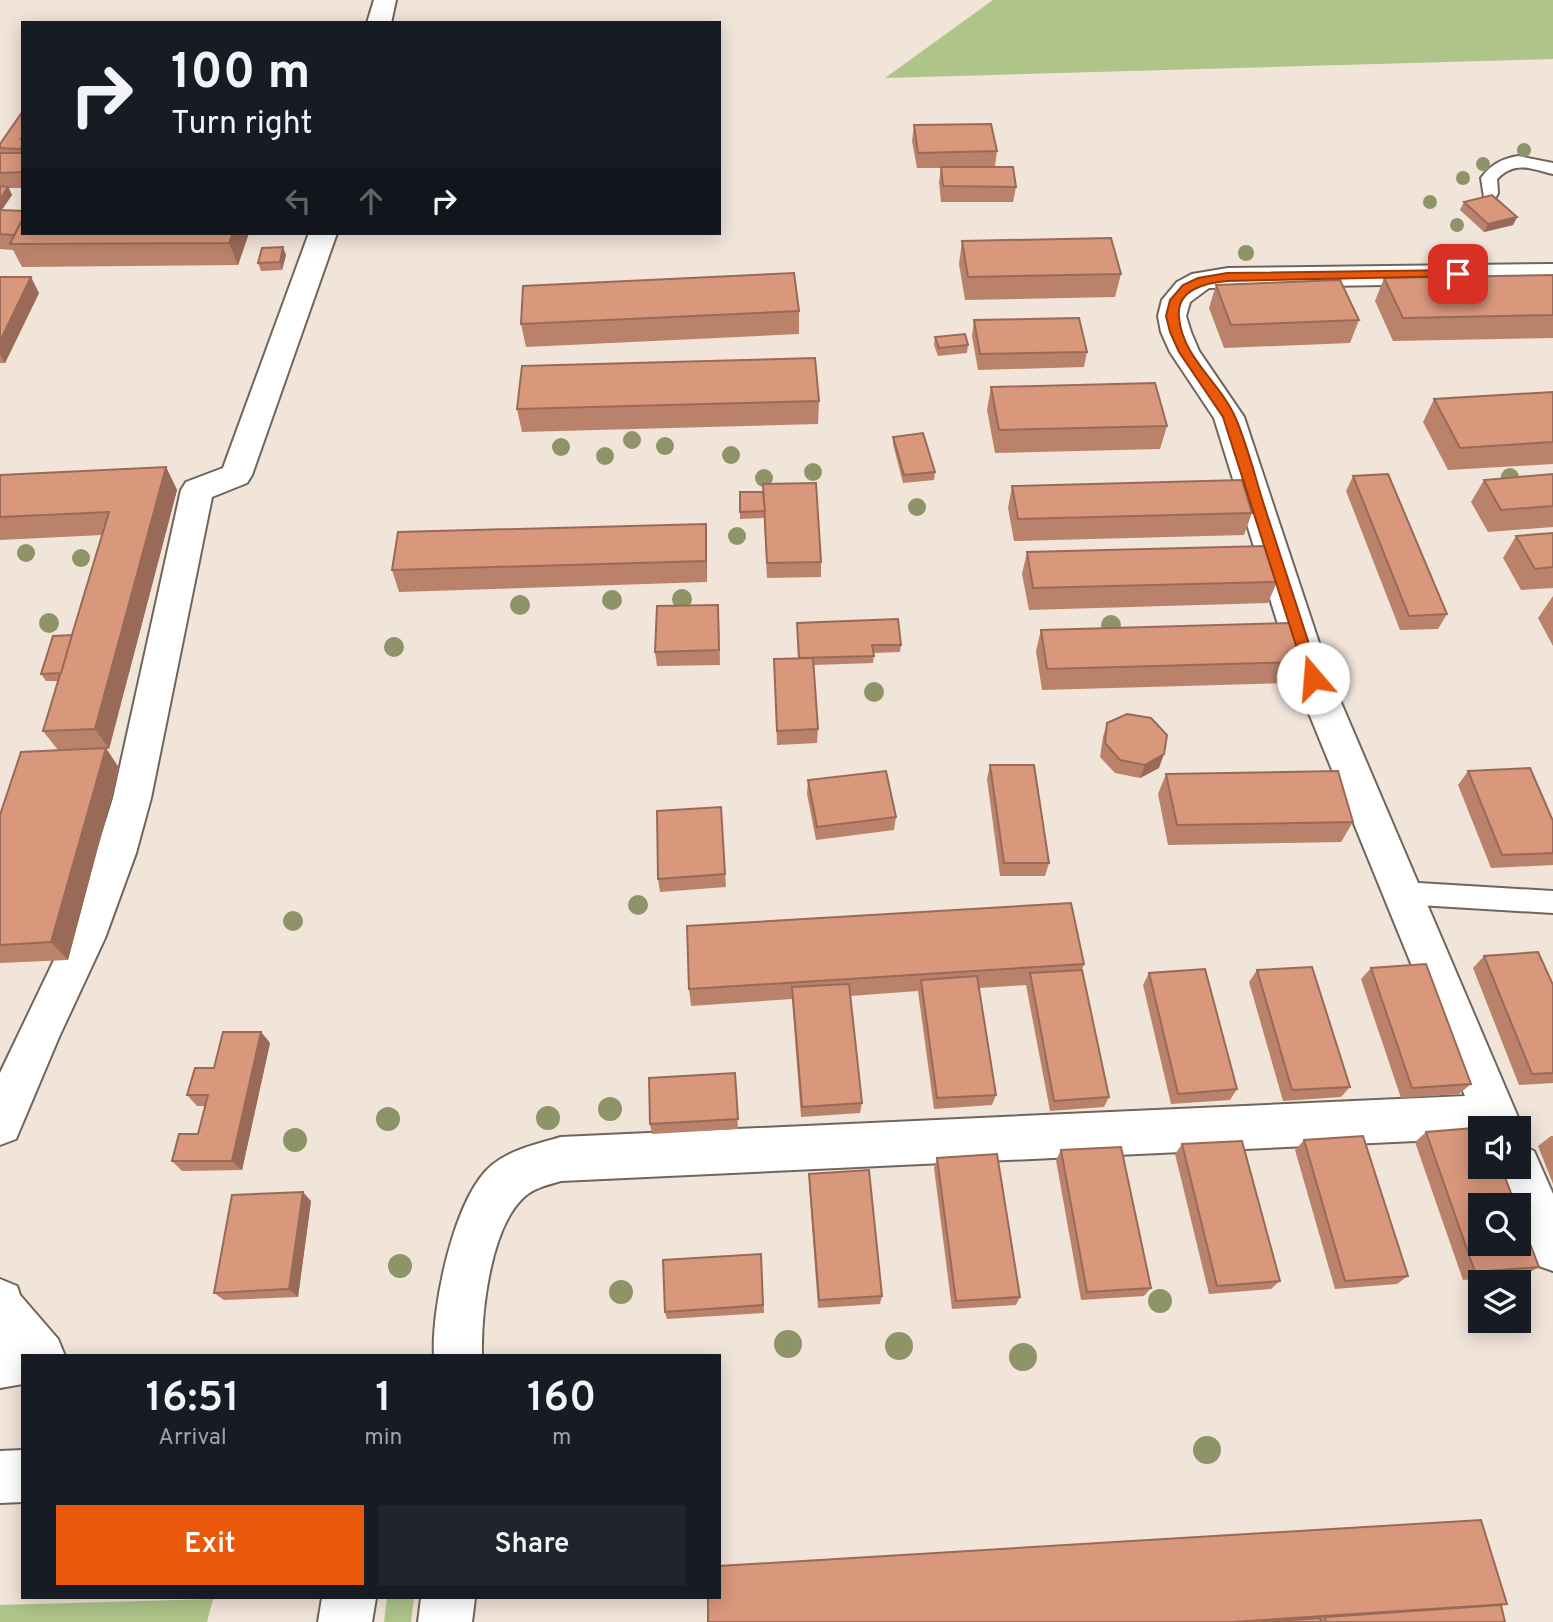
<!DOCTYPE html>
<style>
:root{--surface:#171b24;--page:#20242c;--text:#f1f3f6;--muted:#9ea1a6;--accent:#ea580c}
body{margin:0;font-family:Overpass,sans-serif;background:var(--page);color:var(--text);height:100vh;display:flex;flex-direction:column;font-size:26px;white-space:nowrap}
*{box-sizing:border-box;margin:0}
p{font-size:23px;color:var(--muted)}
.icon{flex:none;width:38px;height:38px;fill:none;stroke:currentColor;stroke-width:2;stroke-linecap:round;stroke-linejoin:round}
.map{position:relative;flex:1;overflow:hidden}
.details{position:absolute;left:21px;top:1354px;width:700px;height:245px;display:flex;flex-direction:column;background:var(--surface);border-radius:0px;box-shadow:0 4px 18px #0003}
.details>*{flex:none}
.guide{position:absolute;left:21px;top:21px;width:700px;height:214px;border-radius:0px;box-shadow:0 4px 18px #0003;background:#171b24;color:var(--text);overflow:hidden}
.controls{position:absolute;left:1468px;top:1116px;display:grid;gap:14px}
.controls a{display:grid;place-items:center;width:63px;height:63px;border-radius:0px;background:var(--surface);box-shadow:0 4px 18px #0003;font-size:35px}
.pin{position:absolute;display:grid;place-items:center;width:60px;height:60px;color:#fff;margin:-30px;border-radius:14px;box-shadow:0 4px 10px #0006}
.me{position:absolute;width:77px;margin:-38px;rotate:342deg;stroke-linejoin:round;filter:drop-shadow(0 0 5px #0008)}
.turn{display:flex;align-items:center;gap:24px;height:147px;padding:0 35px;font-size:32px}
.turn .icon{width:91px;height:91px;stroke-width:2.5}
.turn b{display:block;font-size:49px;line-height:60px}
.lanes{display:flex;align-items:center;height:66px;padding:0 35px;background:#0003;justify-content:center;gap:35px;direction:ltr}
.lanes .off{opacity:.35}
.eta{display:flex;justify-content:space-evenly;align-items:center;height:119px;text-align:center}
.eta b{font-size:42px;font-weight:600;line-height:49px}
.cta{display:flex;gap:14px;margin-top:auto;padding:14px 35px}
.cta a{flex:1;height:80px;border-radius:0px;background:var(--accent);color:#fff;font-size:28px;font-weight:600;line-height:80px;text-align:center}
.cta a+a{background:var(--page);color:var(--text)}
.map>svg:first-child{display:block}
.green{fill:#aec489}
.lines{fill:none;stroke-linecap:round;stroke-linejoin:round}
.lane-casing{stroke:#71655b;stroke-width:4}
.street-casing{stroke:#71655b;stroke-width:4}
.lane{fill:#fff;fill-rule:evenodd}
.street{fill:#fff;fill-rule:evenodd}
.tree{fill:#8f9468}
.wall{fill:#bb826b}
.shaded-wall{fill:#986a57}
.building{fill:#d9977c;stroke:#986a57;stroke-width:2}
.route{fill:#ea580c;stroke:#983908;stroke-width:2}
</style>
<div class="map">
<svg width="1553" height="1622" viewBox="0 0 1553 1622">
<rect width="100%" height="100%" fill="#f1e4d9"/>
<g class="green">
<path d="M 993,0 L 1553,0 L 1553,59 L 885,78 Z"/>
<path d="M 387,1598 L 414,1598 L 411,1622 L 384,1622 Z"/>
<path d="M 213,1599 L 207,1622 L 0,1622 L 0,1605 Z"/>
</g>
<g class="lines">
<g class="lane-casing">
<g id="lane">
<path d="M 1518,156 L 1553,163 L 1553,174 C 1531,169 1516,160 1497,179 L 1498,193 L 1496,197 L 1484,197 L 1481,178 C 1491,164 1502,159 1518,156 Z"/>
<path d="M 1402,882 L 1553,891 L 1553,913 L 1402,904 L 1393,901 L 1389,893 L 1393,885 Z"/>
</g>
</g>
<g class="street-casing">
<g id="street">
<path d="M 374,0 L 396,0 L 391,23 L 367,23 Z"/>
<path d="M 309,233 L 337,233 L 252,475 L 247,483 L 212,497 L 151,798 L 136,853 L 105,938 L 59,1037 L 16,1139 L 0,1145 L 0,1073 L 66,935 L 96,853 L 113,798 L 181,490 L 186,482 L 223,468 Z"/>
<path d="M 1553,264 L 1553,282 L 1209,288 L 1190,302 L 1186,316 L 1191,332 L 1199,351 L 1244,417 L 1331,679 L 1523,1129 L 1519,1139 L 1519,1129 L 1480,1129 L 1480,1138 L 561,1181 C 547,1185 533,1188 522,1199 C 490,1231 481,1313 482,1356 L 434,1356 C 431,1309 454,1196 492,1165 C 512,1149 537,1144 561,1137 L 1465,1096 L 1295,679 L 1214,418 L 1170,352 L 1161,332 L 1158,316 L 1162,300 L 1177,282 L 1192,274 L 1228,268 Z"/>
<path d="M 1519,1145 L 1534,1151 L 1553,1194 L 1553,1271 L 1536,1265 L 1519,1223 L 1519,1206 L 1512,1206 L 1495,1167 L 1519,1167 Z"/>
<path d="M 0,1279 L 17,1286 L 20,1295 L 58,1339 L 65,1356 L 23,1356 L 23,1384 L 0,1388 Z"/>
<path d="M 23,1450 L 23,1502 L 0,1503 L 0,1451 Z"/>
<path d="M 322,1598 L 376,1598 L 372,1622 L 318,1622 Z"/>
<path d="M 421,1598 L 475,1598 L 472,1622 L 418,1622 Z"/>
</g>
</g>
<use href="#lane" class="lane"/>
<use href="#street" class="street"/>
</g>
<g class="tree">
<circle cx="1524" cy="150" r="7"/>
<circle cx="1483" cy="164" r="7"/>
<circle cx="1463" cy="178" r="7"/>
<circle cx="1430" cy="202" r="7"/>
<circle cx="1457" cy="225" r="7"/>
<circle cx="1246" cy="253" r="8"/>
<circle cx="632" cy="440" r="9"/>
<circle cx="665" cy="446" r="9"/>
<circle cx="561" cy="447" r="9"/>
<circle cx="731" cy="455" r="9"/>
<circle cx="605" cy="456" r="9"/>
<circle cx="813" cy="472" r="9"/>
<circle cx="1510" cy="477" r="9"/>
<circle cx="764" cy="478" r="9"/>
<circle cx="917" cy="507" r="9"/>
<circle cx="737" cy="536" r="9"/>
<circle cx="26" cy="553" r="9"/>
<circle cx="81" cy="558" r="9"/>
<circle cx="682" cy="599" r="10"/>
<circle cx="612" cy="600" r="10"/>
<circle cx="520" cy="605" r="10"/>
<circle cx="49" cy="623" r="10"/>
<circle cx="1111" cy="625" r="10"/>
<circle cx="394" cy="647" r="10"/>
<circle cx="874" cy="692" r="10"/>
<circle cx="638" cy="905" r="10"/>
<circle cx="293" cy="921" r="10"/>
<circle cx="610" cy="1109" r="12"/>
<circle cx="548" cy="1118" r="12"/>
<circle cx="388" cy="1119" r="12"/>
<circle cx="295" cy="1140" r="12"/>
<circle cx="400" cy="1266" r="12"/>
<circle cx="621" cy="1292" r="12"/>
<circle cx="1160" cy="1301" r="12"/>
<circle cx="788" cy="1344" r="14"/>
<circle cx="899" cy="1346" r="14"/>
<circle cx="1023" cy="1357" r="14"/>
<circle cx="1207" cy="1450" r="14"/>
</g>
<g class="wall">
<path d="M 23,111 L 23,188 L 9,188 L 12,195 L 2,210 L 23,233 L 249,233 L 238,265 L 22,267 L 13,250 L 0,249 L 0,144 Z"/>
<path d="M 914,125 L 997,151 L 995,166 L 976,167 L 1016,187 L 1013,202 L 941,202 L 939,182 L 941,168 L 917,168 L 912,141 Z"/>
<path d="M 1464,202 L 1517,217 L 1513,225 L 1484,232 L 1460,210 Z"/>
<path d="M 962,241 L 1121,274 L 1115,297 L 965,300 L 959,264 Z"/>
<path d="M 286,255 L 282,270 L 261,271 L 258,263 Z"/>
<path d="M 1553,275 L 1553,338 L 1393,341 L 1375,301 L 1384,278 Z"/>
<path d="M 0,277 L 39,293 L 5,363 L 0,363 Z"/>
<path d="M 1216,285 L 1359,320 L 1350,343 L 1224,348 L 1209,308 Z"/>
<path d="M 799,311 L 799,334 L 526,347 L 521,324 Z"/>
<path d="M 974,320 L 1087,352 L 1084,367 L 978,370 L 972,336 Z"/>
<path d="M 935,337 L 968,345 L 967,353 L 938,356 L 934,345 Z"/>
<path d="M 991,387 L 1167,426 L 1160,449 L 995,453 L 987,410 Z"/>
<path d="M 1553,392 L 1553,464 L 1448,470 L 1423,422 L 1434,399 Z"/>
<path d="M 819,401 L 818,424 L 522,432 L 517,409 Z"/>
<path d="M 893,437 L 935,472 L 934,480 L 903,483 L 893,444 Z"/>
<path d="M 166,467 L 177,490 L 109,749 L 106,749 L 119,768 L 68,960 L 0,963 L 0,815 L 58,750 L 43,731 L 59,681 L 46,681 L 41,674 L 72,635 L 102,535 L 0,540 L 0,475 Z"/>
<path d="M 1553,474 L 1553,527 L 1488,532 L 1471,502 L 1484,480 Z"/>
<path d="M 1353,476 L 1447,614 L 1438,629 L 1400,630 L 1346,491 Z"/>
<path d="M 1012,486 L 1252,513 L 1244,535 L 1014,541 L 1008,508 Z"/>
<path d="M 763,492 L 821,562 L 821,577 L 767,578 L 764,518 L 740,519 L 740,512 Z"/>
<path d="M 1553,533 L 1553,588 L 1521,590 L 1503,558 L 1516,536 Z"/>
<path d="M 707,546 L 707,582 L 399,592 L 392,570 Z"/>
<path d="M 1027,552 L 1277,582 L 1268,603 L 1029,610 L 1022,574 Z"/>
<path d="M 1553,596 L 1553,646 L 1538,618 Z"/>
<path d="M 719,619 L 720,665 L 657,666 L 655,652 Z"/>
<path d="M 797,630 L 901,645 L 900,652 L 874,653 L 873,663 L 814,665 L 818,729 L 817,743 L 777,745 L 774,659 L 798,658 Z"/>
<path d="M 1041,630 L 1302,662 L 1291,683 L 1042,690 L 1036,651 Z"/>
<path d="M 1107,723 L 1159,768 L 1140,778 L 1115,773 L 1100,757 L 1103,737 Z"/>
<path d="M 990,765 L 1049,863 L 1045,876 L 1000,876 L 987,779 Z"/>
<path d="M 1468,771 L 1553,821 L 1553,865 L 1491,868 L 1458,785 Z"/>
<path d="M 1166,774 L 1353,822 L 1341,842 L 1168,845 L 1158,794 Z"/>
<path d="M 808,780 L 896,817 L 894,830 L 816,840 L 807,794 Z"/>
<path d="M 721,807 L 726,887 L 660,892 L 658,879 Z"/>
<path d="M 1484,956 L 1553,985 L 1553,1083 L 1519,1085 L 1473,968 Z"/>
<path d="M 1084,964 L 1082,970 L 1109,1097 L 1104,1107 L 1050,1111 L 1026,985 L 979,988 L 996,1095 L 992,1105 L 934,1109 L 918,991 L 850,996 L 862,1103 L 860,1113 L 801,1117 L 792,999 L 691,1006 L 689,989 Z"/>
<path d="M 1371,968 L 1471,1084 L 1459,1094 L 1401,1098 L 1361,979 Z"/>
<path d="M 1257,970 L 1350,1087 L 1341,1097 L 1283,1101 L 1249,982 Z"/>
<path d="M 1149,973 L 1237,1089 L 1230,1100 L 1171,1104 L 1143,985 Z"/>
<path d="M 261,1032 L 270,1043 L 242,1170 L 182,1171 L 172,1161 L 198,1134 L 205,1106 L 197,1106 L 187,1095 L 214,1068 Z"/>
<path d="M 735,1073 L 738,1129 L 652,1134 L 650,1124 Z"/>
<path d="M 1426,1132 L 1539,1267 L 1525,1275 L 1463,1280 L 1415,1142 Z"/>
<path d="M 1551,1136 L 1553,1136 L 1553,1184 L 1538,1146 Z"/>
<path d="M 1304,1140 L 1408,1276 L 1397,1284 L 1335,1289 L 1295,1150 Z"/>
<path d="M 1182,1144 L 1280,1281 L 1271,1289 L 1209,1294 L 1175,1154 Z"/>
<path d="M 1061,1150 L 1151,1288 L 1144,1296 L 1081,1300 L 1056,1160 Z"/>
<path d="M 937,1158 L 1020,1297 L 1016,1305 L 952,1309 L 934,1168 Z"/>
<path d="M 809,1174 L 882,1296 L 880,1304 L 818,1308 L 809,1184 Z"/>
<path d="M 311,1201 L 298,1297 L 224,1300 L 214,1293 Z"/>
<path d="M 761,1254 L 764,1313 L 667,1319 L 665,1312 Z"/>
<path d="M 1507,1604 L 1501,1605 L 1505,1622 L 708,1622 Z"/>
</g>
<g class="shaded-wall">
<path d="M 8,187 L 12,195 L 0,212 L 0,199 Z"/>
<path d="M 1517,217 L 1513,225 L 1484,232 L 1488,224 Z"/>
<path d="M 233,233 L 249,233 L 238,265 L 229,243 Z"/>
<path d="M 283,247 L 286,255 L 282,270 L 280,262 Z"/>
<path d="M 31,277 L 39,293 L 5,363 L 0,354 L 0,341 Z"/>
<path d="M 166,467 L 177,490 L 109,749 L 95,729 Z"/>
<path d="M 706,524 L 707,546 L 707,582 L 706,561 Z"/>
<path d="M 106,748 L 119,768 L 68,960 L 51,942 Z"/>
<path d="M 1164,754 L 1159,768 L 1140,778 L 1145,765 Z"/>
<path d="M 261,1032 L 270,1043 L 242,1170 L 232,1161 Z"/>
<path d="M 303,1192 L 311,1201 L 298,1297 L 289,1289 Z"/>
</g>
<g class="building">
<path d="M 23,111 L 23,136 L 21,139 L 23,139 L 23,144 L 20,149 L 0,148 L 0,144 Z"/>
<path d="M 991,124 L 997,151 L 918,153 L 914,125 Z"/>
<path d="M 0,153 L 23,153 L 23,172 L 0,173 Z"/>
<path d="M 941,167 L 1013,167 L 1016,187 L 943,186 Z"/>
<path d="M 0,186 L 8,187 L 0,199 Z"/>
<path d="M 1492,195 L 1517,217 L 1488,224 L 1464,202 Z"/>
<path d="M 0,210 L 23,211 L 23,220 L 14,235 L 0,234 Z"/>
<path d="M 22,220 L 23,233 L 233,233 L 229,243 L 10,244 Z"/>
<path d="M 1111,238 L 1121,274 L 968,277 L 962,241 Z"/>
<path d="M 283,247 L 280,262 L 258,263 L 262,248 Z"/>
<path d="M 794,273 L 799,311 L 521,324 L 523,286 Z"/>
<path d="M 1553,275 L 1553,315 L 1403,318 L 1384,278 Z"/>
<path d="M 0,277 L 31,277 L 0,341 Z"/>
<path d="M 1340,280 L 1359,320 L 1231,325 L 1216,285 Z"/>
<path d="M 1079,318 L 1087,352 L 980,354 L 974,320 Z"/>
<path d="M 965,334 L 968,345 L 939,348 L 935,337 Z"/>
<path d="M 815,358 L 819,401 L 517,409 L 522,366 Z"/>
<path d="M 1155,383 L 1167,426 L 999,430 L 991,387 Z"/>
<path d="M 1553,392 L 1553,442 L 1460,448 L 1434,399 Z"/>
<path d="M 923,433 L 935,472 L 904,475 L 893,437 Z"/>
<path d="M 166,467 L 95,729 L 43,731 L 109,512 L 0,517 L 0,475 Z"/>
<path d="M 1388,474 L 1447,614 L 1409,616 L 1353,476 Z"/>
<path d="M 1553,474 L 1553,506 L 1501,510 L 1484,480 Z"/>
<path d="M 1242,480 L 1252,513 L 1018,519 L 1012,486 Z"/>
<path d="M 816,483 L 821,562 L 767,563 L 763,484 Z"/>
<path d="M 740,492 L 763,492 L 765,511 L 740,512 Z"/>
<path d="M 706,524 L 706,561 L 392,570 L 398,532 Z"/>
<path d="M 1553,533 L 1553,567 L 1535,569 L 1516,536 Z"/>
<path d="M 1265,546 L 1277,582 L 1033,588 L 1027,552 Z"/>
<path d="M 718,605 L 719,650 L 655,652 L 657,606 Z"/>
<path d="M 898,619 L 901,645 L 872,645 L 874,656 L 799,658 L 797,623 Z"/>
<path d="M 1290,623 L 1302,662 L 1047,669 L 1041,630 Z"/>
<path d="M 72,635 L 61,673 L 41,674 L 53,636 Z"/>
<path d="M 813,658 L 818,729 L 777,731 L 774,659 Z"/>
<path d="M 1127,714 L 1151,718 L 1167,735 L 1164,754 L 1145,765 L 1120,760 L 1105,743 L 1107,723 Z"/>
<path d="M 106,748 L 51,942 L 0,945 L 0,815 L 21,752 Z"/>
<path d="M 990,765 L 1034,765 L 1049,863 L 1004,863 Z"/>
<path d="M 1530,768 L 1553,821 L 1553,853 L 1502,855 L 1468,771 Z"/>
<path d="M 886,771 L 896,817 L 817,827 L 808,780 Z"/>
<path d="M 1338,771 L 1353,822 L 1177,825 L 1166,774 Z"/>
<path d="M 721,807 L 725,874 L 658,879 L 657,811 Z"/>
<path d="M 1071,903 L 1084,964 L 689,989 L 687,926 Z"/>
<path d="M 1538,952 L 1553,985 L 1553,1073 L 1532,1074 L 1484,956 Z"/>
<path d="M 1426,964 L 1471,1084 L 1412,1088 L 1371,968 Z"/>
<path d="M 1312,967 L 1350,1087 L 1292,1090 L 1257,970 Z"/>
<path d="M 1205,969 L 1237,1089 L 1178,1094 L 1149,973 Z"/>
<path d="M 1082,970 L 1109,1097 L 1054,1101 L 1030,973 Z"/>
<path d="M 977,976 L 996,1095 L 937,1098 L 921,980 Z"/>
<path d="M 849,984 L 862,1103 L 802,1107 L 792,987 Z"/>
<path d="M 223,1032 L 261,1032 L 232,1161 L 172,1161 L 179,1134 L 198,1134 L 208,1095 L 187,1095 L 195,1068 L 214,1068 Z"/>
<path d="M 735,1073 L 738,1119 L 650,1124 L 649,1078 Z"/>
<path d="M 1486,1127 L 1487,1129 L 1480,1129 L 1480,1167 L 1501,1167 L 1516,1206 L 1480,1206 L 1480,1244 L 1519,1244 L 1519,1215 L 1539,1267 L 1475,1272 L 1426,1132 Z"/>
<path d="M 1363,1136 L 1408,1276 L 1345,1281 L 1304,1140 Z"/>
<path d="M 1242,1141 L 1280,1281 L 1217,1286 L 1182,1144 Z"/>
<path d="M 1121,1147 L 1151,1288 L 1087,1292 L 1061,1150 Z"/>
<path d="M 997,1154 L 1020,1297 L 956,1301 L 937,1158 Z"/>
<path d="M 869,1170 L 882,1296 L 819,1300 L 809,1174 Z"/>
<path d="M 303,1192 L 289,1289 L 214,1293 L 232,1195 Z"/>
<path d="M 761,1254 L 763,1305 L 665,1312 L 663,1260 Z"/>
<path d="M 1481,1520 L 1507,1604 L 1233,1622 L 708,1622 L 708,1598 L 719,1598 L 719,1566 Z"/>
<path d="M 1501,1605 L 1505,1622 L 1326,1622 L 1325,1617 Z"/>
<path d="M 1320,1618 L 1321,1622 L 1262,1622 Z"/>
</g>
<path class="route" d="M 1458,270 L 1462,271 L 1462,276 L 1227,281 C 1206,283 1176,289 1179,317 C 1182,358 1222,384 1236,419 C 1248,447 1255,477 1264,505 C 1283,563 1302,621 1320,678 L 1313,684 L 1308,683 L 1223,417 L 1179,352 L 1170,332 L 1166,316 L 1170,300 L 1183,285 L 1198,278 L 1227,273 Z"/>
</svg>
<div class="controls">
<a><svg class="icon" aria-label="sound" viewBox="0 0 24 24"><path d="M4 9h4l5-4v14l-5-4H4zM17 9q2 3 0 6"/></svg></a>
<a><svg class="icon" aria-label="search" viewBox="0 0 24 24"><circle cx="10" cy="10" r="6"/><path d="M15 15l6 6"/></svg></a>
<a><svg class="icon" aria-label="layers" viewBox="0 0 24 24"><path d="M12 4l9 5-9 5-9-5zM3 14l9 5 9-5"/></svg></a>
</div>
<div class="pin" style="left:1458px;top:274px;background:#d93025"><svg class="icon" aria-label="arrive" viewBox="0 0 24 24"><path d="M6 21V4h12l-3 4 3 4H6"/></svg></div>
<svg class="me" style="left:1313px;top:678px" viewBox="-20 -20 40 40"><circle r="19" fill="#fff"/><path d="M0-13L10 11 0 6-10 11z" fill="#ea580c"/></svg>
<div class="guide">
<div class="turn"><svg class="icon" aria-label="right" viewBox="0 0 24 24"><path d="M7 20v-9h11M14 6l5 5-5 5"/></svg><div><b>100 m</b>Turn right</div></div>
<div class="lanes"><svg class="icon off" aria-label="left" viewBox="0 0 24 24"><path d="M17 20v-9H6M10 6l-5 5 5 5"/></svg><svg class="icon off" aria-label="ahead" viewBox="0 0 24 24"><path d="M12 20V5M6 11l6-6 6 6"/></svg><svg class="icon" aria-label="right" viewBox="0 0 24 24"><path d="M7 20v-9h11M14 6l5 5-5 5"/></svg></div>
</div>
<section class="details">
<div class="eta">
<div><b>16:51</b><p>Arrival</p></div>
<div><b>1</b><p>min</p></div>
<div><b>160</b><p>m</p></div>
</div>
<div class="cta"><a>Exit</a><a>Share</a></div>
</section>
</div>
